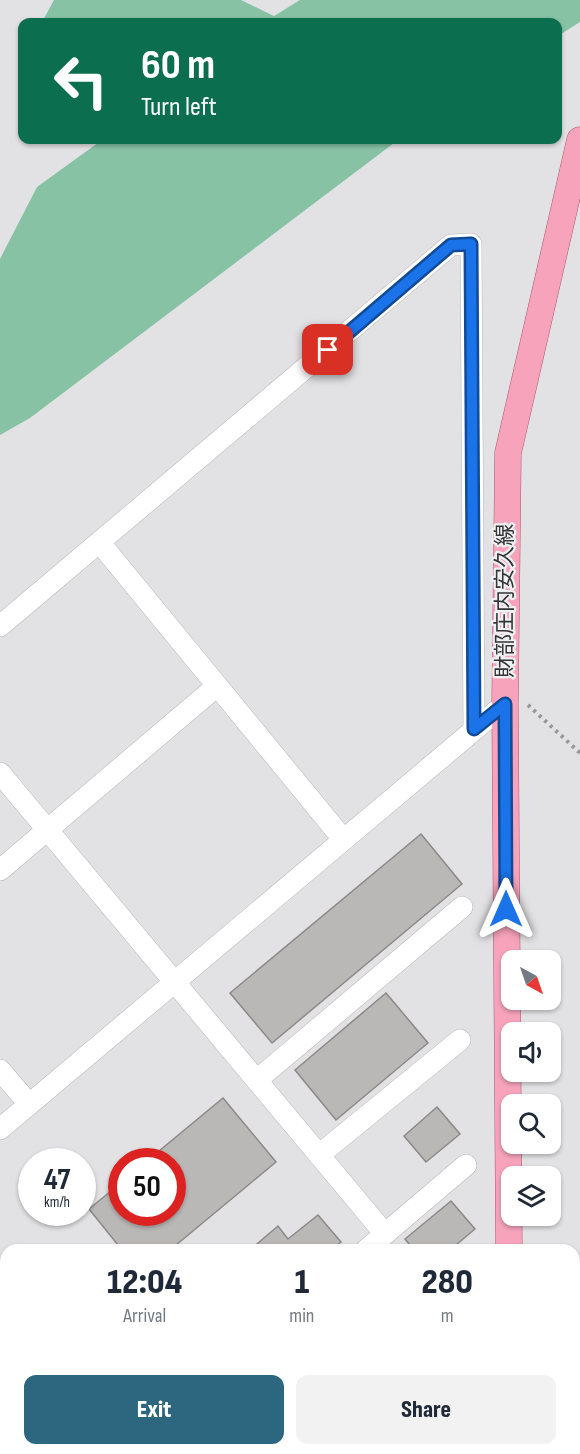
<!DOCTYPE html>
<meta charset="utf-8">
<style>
:root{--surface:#fff;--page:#f2f2f3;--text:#1f2937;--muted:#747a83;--accent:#2c677f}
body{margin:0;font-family:"Sofia Sans Condensed","Noto Sans JP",sans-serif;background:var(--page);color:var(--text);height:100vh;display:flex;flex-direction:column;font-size:22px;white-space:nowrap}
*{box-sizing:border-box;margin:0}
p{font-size:20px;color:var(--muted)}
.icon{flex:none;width:33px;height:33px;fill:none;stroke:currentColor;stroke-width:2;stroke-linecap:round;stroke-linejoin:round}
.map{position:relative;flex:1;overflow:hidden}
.panel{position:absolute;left:0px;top:1244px;width:580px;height:212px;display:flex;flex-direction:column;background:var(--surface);border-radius:18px 18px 0 0;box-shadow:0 2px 4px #0004}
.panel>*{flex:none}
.top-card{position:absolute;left:18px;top:18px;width:544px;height:126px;border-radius:12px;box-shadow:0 2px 4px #0004;background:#0b6e4f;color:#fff;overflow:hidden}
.needle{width:39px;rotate:140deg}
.buttons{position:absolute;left:501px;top:950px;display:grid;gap:12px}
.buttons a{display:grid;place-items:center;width:60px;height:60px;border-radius:12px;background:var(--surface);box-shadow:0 2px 4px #0004;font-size:30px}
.speed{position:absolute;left:18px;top:1148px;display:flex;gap:12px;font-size:30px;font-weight:700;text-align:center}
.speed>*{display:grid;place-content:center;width:78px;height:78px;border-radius:50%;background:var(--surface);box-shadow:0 2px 4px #0004;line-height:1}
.speed small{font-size:15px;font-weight:400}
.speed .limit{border:9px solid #d22;background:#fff;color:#111}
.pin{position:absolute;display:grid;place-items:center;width:51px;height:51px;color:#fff;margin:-26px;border-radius:12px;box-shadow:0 3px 9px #0006}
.me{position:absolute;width:66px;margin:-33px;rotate:0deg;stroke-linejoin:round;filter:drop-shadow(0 0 4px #0008)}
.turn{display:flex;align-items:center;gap:21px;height:126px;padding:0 24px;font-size:27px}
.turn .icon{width:78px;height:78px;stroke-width:2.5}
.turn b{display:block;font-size:42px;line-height:51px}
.eta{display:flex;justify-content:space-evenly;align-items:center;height:102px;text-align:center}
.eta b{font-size:36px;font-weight:800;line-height:42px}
.button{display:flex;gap:12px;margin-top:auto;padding:12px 24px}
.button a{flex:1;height:69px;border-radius:12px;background:var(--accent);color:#fff;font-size:24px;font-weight:800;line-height:69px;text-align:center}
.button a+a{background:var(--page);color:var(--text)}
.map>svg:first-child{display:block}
.green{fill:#87c2a4}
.building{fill:#b9b8b6;stroke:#8b8a88;stroke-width:1.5}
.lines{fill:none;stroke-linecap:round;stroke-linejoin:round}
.minor-casing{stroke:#b7b8ba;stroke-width:22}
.major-casing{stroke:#ae546e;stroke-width:27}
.path{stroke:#98989a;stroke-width:4;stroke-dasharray:3 4.5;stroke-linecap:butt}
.minor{stroke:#fff;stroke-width:21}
.major{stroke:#f6a3bb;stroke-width:26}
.route-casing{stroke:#114b97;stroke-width:15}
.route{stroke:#1a73e8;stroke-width:10}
.labels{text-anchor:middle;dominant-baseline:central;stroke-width:4.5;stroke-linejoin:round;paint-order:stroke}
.street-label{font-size:22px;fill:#343435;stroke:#eff0f2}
</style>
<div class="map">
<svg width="580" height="1454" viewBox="0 0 580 1454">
<rect width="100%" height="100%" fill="#e2e2e5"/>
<g class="green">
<path d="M 54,0 L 241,0 L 274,16 L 300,0 L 580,0 L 580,22 L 558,36 L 558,22 L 42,22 Z"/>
<path d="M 102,140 L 398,140 L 30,418 L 0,435 L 0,259 L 37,187 Z"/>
</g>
<g class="building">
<path d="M 421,834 L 462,884 L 272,1043 L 230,993 Z"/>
<path d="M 386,993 L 428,1043 L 336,1120 L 295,1070 Z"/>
<path d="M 223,1098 L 276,1162 L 170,1250 L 122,1250 L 89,1209 L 122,1182 L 122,1212 L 172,1212 L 172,1161 L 147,1161 Z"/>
<path d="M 437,1107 L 460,1134 L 426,1162 L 404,1136 Z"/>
<path d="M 451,1201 L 475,1229 L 450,1250 L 414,1250 L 405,1239 Z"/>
<path d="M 318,1215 L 341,1242 L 332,1250 L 250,1250 L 278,1226 L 288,1239 Z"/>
</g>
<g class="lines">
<g class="minor-casing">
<g id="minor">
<path d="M 100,543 L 343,839"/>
<path d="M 0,626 L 451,245 L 471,244 L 474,729"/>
<path d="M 0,773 L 385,1234"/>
<path d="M 0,870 L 217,686"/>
<path d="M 0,1070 L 29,1104"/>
<path d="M 257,1080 L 462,907"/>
<path d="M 0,1129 L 505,704"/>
<path d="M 319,1155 L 460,1040"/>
<path d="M 366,1250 L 466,1165"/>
<path d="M 574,1362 L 580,1356"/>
<path d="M 0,1367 L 6,1374"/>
<path d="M 0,1416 L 6,1416"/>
<path d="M 0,1447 L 6,1447"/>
</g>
</g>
<g class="major-casing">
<g id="major">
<path d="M 509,1250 L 505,704 L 508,453 L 580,140"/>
<path d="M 513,1454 L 513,1449"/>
</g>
</g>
<g class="path">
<path d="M 528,705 L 580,753"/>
<path d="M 89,1454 L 94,1449"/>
</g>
<use href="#minor" class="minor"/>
<use href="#major" class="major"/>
</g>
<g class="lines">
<g class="route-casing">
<path id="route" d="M 328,350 L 451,245 L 471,244 L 474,729 L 505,704 L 506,909"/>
</g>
<use href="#route" class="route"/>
</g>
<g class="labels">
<g class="street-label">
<text transform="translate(505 601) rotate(-90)">財部庄内安久線</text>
</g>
</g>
</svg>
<div class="buttons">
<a><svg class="needle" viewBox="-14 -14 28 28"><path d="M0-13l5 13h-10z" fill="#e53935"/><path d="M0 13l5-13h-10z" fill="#747a83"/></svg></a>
<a><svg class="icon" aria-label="sound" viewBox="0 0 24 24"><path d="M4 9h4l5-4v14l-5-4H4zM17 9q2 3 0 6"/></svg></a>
<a><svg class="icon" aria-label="search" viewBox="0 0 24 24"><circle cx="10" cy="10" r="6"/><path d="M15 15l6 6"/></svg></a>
<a><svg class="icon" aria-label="layers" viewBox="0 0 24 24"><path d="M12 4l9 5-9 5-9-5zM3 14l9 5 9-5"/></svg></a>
</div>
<div class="speed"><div>47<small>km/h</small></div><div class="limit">50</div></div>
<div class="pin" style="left:328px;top:350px;background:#d93025"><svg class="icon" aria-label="arrive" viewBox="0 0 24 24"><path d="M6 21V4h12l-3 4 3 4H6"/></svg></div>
<svg class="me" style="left:506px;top:909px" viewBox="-20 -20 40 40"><path d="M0-17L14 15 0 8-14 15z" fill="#1a73e8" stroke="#fff" stroke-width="4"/></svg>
<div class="top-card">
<div class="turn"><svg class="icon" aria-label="left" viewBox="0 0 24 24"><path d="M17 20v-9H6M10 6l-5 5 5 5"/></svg><div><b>60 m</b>Turn left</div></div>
</div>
<section class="panel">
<div class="eta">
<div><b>12:04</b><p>Arrival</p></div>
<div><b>1</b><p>min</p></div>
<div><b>280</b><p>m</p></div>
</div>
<div class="button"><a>Exit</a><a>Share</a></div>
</section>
</div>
